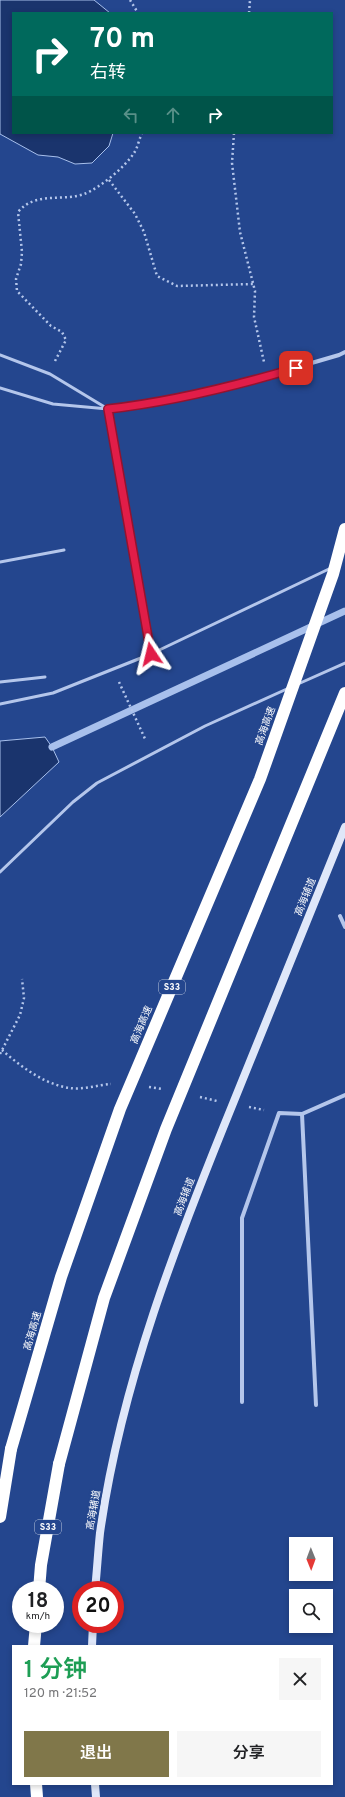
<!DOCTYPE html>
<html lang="zh">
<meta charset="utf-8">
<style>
:root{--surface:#fff;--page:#f6f6f6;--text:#202124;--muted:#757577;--accent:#80774a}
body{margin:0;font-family:Overpass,"Noto Sans SC",sans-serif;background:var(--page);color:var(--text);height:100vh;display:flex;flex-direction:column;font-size:15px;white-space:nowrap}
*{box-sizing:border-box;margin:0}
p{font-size:13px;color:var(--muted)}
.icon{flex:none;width:22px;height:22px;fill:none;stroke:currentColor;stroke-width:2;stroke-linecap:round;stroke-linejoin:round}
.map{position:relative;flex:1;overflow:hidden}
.drawer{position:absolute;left:12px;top:1645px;width:321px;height:140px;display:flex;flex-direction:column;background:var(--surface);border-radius:0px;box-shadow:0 2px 6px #0003}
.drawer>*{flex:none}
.guide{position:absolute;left:12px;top:12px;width:321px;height:122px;border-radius:0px;box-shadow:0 2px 6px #0003;background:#00695c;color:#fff;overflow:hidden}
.needle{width:26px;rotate:179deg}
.buttons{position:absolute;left:289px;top:1537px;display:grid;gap:8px}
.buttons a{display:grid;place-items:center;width:44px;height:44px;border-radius:0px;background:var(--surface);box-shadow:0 2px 6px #0003;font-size:20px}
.speed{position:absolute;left:12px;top:1581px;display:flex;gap:8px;font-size:20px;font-weight:700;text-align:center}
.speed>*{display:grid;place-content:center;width:52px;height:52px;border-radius:50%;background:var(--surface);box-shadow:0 2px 6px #0003;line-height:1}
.speed small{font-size:10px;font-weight:400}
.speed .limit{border:6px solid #d22;background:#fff;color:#111}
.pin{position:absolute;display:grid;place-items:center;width:34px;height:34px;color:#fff;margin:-17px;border-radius:8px;box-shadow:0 2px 6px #0006}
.me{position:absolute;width:44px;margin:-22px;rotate:350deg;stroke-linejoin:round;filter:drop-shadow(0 0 3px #0008)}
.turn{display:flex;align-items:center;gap:14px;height:84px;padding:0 12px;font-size:18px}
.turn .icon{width:52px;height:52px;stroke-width:2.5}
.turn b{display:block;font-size:28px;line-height:34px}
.lanes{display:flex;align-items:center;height:38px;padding:0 12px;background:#0003;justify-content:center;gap:20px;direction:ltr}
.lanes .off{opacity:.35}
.round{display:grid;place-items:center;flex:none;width:42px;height:42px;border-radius:0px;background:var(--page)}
.headline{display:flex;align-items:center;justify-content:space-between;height:68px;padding:0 12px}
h1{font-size:24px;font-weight:600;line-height:30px;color:#1e9e55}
.action{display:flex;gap:8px;margin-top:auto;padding:8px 12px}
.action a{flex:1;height:46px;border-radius:0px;background:var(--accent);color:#fff;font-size:16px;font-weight:600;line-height:46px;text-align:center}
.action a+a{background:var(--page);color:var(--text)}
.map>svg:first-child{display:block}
.water{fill:#1a346d;stroke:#a8c0ec}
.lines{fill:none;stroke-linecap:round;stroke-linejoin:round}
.stream{stroke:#a8c0ec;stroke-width:7}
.path{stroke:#b4c6eb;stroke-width:2.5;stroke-dasharray:2 3;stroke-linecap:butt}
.service{stroke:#b4c6eb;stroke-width:3}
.minor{stroke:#b4c6eb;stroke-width:4}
.secondary{stroke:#dfe7f9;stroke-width:8}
.motorway{stroke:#fff;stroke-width:12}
.secondary-bridge{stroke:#dfe7f9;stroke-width:8}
.motorway-bridge{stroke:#fff;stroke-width:12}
.route-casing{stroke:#92132f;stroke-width:10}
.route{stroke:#e11d48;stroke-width:7}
.labels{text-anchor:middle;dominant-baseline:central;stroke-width:4;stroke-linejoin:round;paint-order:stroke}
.shield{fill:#24468e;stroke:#bdc8dd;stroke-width:1}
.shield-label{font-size:9px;font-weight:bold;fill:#fff}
.street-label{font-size:10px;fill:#fff;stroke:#24468e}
</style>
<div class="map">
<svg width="345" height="1797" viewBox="0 0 345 1797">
<rect width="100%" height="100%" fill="#24468e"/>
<g class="water">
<path d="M 0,0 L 94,0 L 110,13 L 13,13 L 13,133 L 113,133 L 109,146 L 92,163 L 75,164 L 58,157 L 38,155 L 0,134 Z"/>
<path d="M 45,737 L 52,747 L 59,762 L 0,817 L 0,741 Z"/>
</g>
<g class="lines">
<path class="stream" d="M 52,747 L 345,611"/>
<g class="path">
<path d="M 130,0 L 138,13"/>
<path d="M 249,13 L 250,0"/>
<path d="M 234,133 L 232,163 L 240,232 L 255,291 L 254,317 L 264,362"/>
<path d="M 109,180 L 135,214 L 144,232 L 157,276 L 177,286 L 254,284"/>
<path d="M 55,361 L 66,340 L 62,332 L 51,326 L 17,291 L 16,279 L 21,264 L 22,252 L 18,212 C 36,191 61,202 84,194 C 100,188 125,167 134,153 C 138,147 139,139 142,133"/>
<path d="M 119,682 L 146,741"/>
<path d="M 2,1050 C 20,1066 45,1085 70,1088 C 82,1090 98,1085 111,1084"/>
<path d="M 0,1054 L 20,1015 L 24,998 L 22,979"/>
<path d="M 149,1087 L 162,1089"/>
<path d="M 200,1097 L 217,1101"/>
<path d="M 249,1107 L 264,1110"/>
</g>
<g class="service">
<path d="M 0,355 L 50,374 L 108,409 L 151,654"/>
<path d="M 0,388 L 53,404 L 108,409 L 144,405"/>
<path d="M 0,562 L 64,550"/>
<path d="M 0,682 L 45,677"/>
<path d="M 298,684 L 345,663"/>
<path d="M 0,704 L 53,693 L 151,654 L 331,568"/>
<path d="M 0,872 L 73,802 L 97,783 L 205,726 L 289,688"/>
</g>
<g class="minor">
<path d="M 144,405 L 267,376 L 339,355 L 345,352"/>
<path d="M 340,916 L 345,927"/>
<path d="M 302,1114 L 316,1405"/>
<path d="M 242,1402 L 242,1218 L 279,1113 L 302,1114 L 345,1095"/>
</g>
<g class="secondary">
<path d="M 92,1646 L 93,1624"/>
<path d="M 95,1784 L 96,1797"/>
</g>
<g class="motorway">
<path d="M 0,1517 L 11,1449"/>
<path d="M 39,1590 L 41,1565 L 59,1464"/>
<path d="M 34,1646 L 36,1624"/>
<path d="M 36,1784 L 37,1797"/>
</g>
<path class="secondary-bridge" d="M 95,1590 C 97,1571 98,1552 100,1533 C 121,1383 177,1241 234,1101 C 271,1010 308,918 345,827"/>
<g class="motorway-bridge">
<path d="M 11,1449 L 61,1277 L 120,1109 L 260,779 L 333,574 L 345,529"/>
<path d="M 59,1464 L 104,1298 L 166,1129 L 345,693"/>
</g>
</g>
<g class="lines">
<g class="route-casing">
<path id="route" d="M 151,654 L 108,409 C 171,402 235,386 296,368"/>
</g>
<use href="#route" class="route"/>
</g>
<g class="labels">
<g class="shield">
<rect x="159" y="980" width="26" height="14" rx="3"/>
<rect x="35" y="1520" width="26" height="14" rx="3"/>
</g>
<g class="shield-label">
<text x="172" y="987">S33</text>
<text x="48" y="1527">S33</text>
</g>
<g class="street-label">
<text transform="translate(266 726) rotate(-70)">高海高速</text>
<text transform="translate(306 897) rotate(-68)">高海辅道</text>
<text transform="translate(142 1025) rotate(-67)">高海高速</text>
<text transform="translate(185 1197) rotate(-69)">高海辅道</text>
<text transform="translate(33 1331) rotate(-74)">高海高速</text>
<text transform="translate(94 1510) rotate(-80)">高海辅道</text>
</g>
</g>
</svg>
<div class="buttons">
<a><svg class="needle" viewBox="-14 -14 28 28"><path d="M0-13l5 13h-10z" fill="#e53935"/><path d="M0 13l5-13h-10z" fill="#757577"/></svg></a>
<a><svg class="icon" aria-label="search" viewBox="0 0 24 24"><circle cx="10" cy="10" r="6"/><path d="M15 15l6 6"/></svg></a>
</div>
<div class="speed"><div>18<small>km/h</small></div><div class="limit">20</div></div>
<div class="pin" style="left:296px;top:368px;background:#d93025"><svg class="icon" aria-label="arrive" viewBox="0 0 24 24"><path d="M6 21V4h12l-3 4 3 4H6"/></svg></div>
<svg class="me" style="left:151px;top:654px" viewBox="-20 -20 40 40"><path d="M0-17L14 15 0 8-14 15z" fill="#e11d48" stroke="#fff" stroke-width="4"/></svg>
<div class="guide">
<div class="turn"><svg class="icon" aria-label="right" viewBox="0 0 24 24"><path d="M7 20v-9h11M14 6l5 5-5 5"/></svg><div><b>70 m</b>右转</div></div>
<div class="lanes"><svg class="icon off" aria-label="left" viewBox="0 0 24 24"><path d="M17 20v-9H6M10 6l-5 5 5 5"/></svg><svg class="icon off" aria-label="ahead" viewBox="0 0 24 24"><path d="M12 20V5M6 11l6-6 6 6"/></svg><svg class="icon" aria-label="right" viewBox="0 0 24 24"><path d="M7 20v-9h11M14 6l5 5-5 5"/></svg></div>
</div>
<section class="drawer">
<div class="headline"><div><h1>1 分钟</h1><p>120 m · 21:52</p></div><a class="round"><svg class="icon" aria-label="close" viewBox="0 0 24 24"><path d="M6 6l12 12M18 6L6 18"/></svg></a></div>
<div class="action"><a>退出</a><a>分享</a></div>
</section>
</div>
